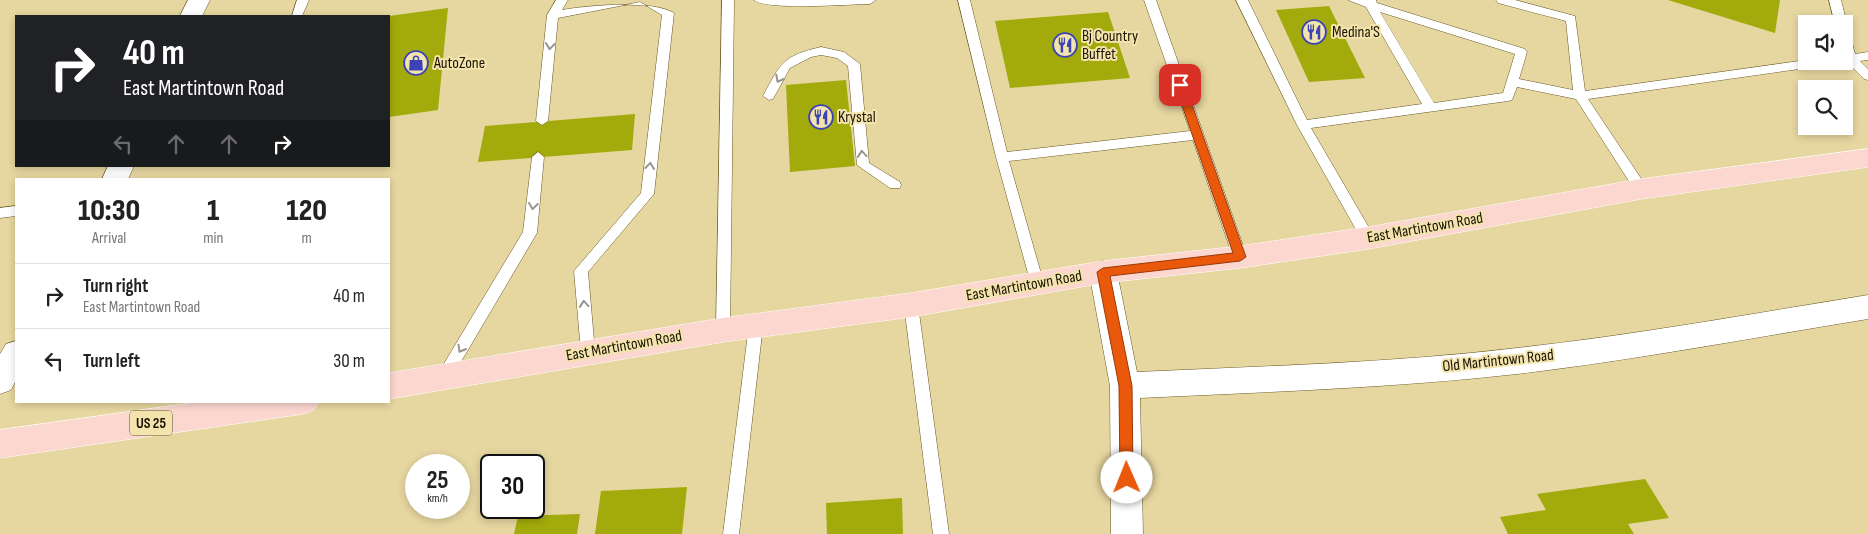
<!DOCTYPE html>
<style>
:root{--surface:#fff;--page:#f2f2f2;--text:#222;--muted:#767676;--line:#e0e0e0}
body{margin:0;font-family:"Sofia Sans Condensed",sans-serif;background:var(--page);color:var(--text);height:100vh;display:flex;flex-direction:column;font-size:19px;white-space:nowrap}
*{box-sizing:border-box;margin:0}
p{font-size:16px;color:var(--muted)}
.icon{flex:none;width:28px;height:28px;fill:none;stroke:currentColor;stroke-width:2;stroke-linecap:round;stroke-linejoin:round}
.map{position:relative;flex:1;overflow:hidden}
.sheet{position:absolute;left:15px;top:178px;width:375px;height:225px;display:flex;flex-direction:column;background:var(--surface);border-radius:0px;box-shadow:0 2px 8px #0003}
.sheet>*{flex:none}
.top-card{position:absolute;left:15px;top:15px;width:375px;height:152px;border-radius:0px;box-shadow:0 2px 8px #0003;background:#202124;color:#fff;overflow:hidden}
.fabs{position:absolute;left:1798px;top:15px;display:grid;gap:10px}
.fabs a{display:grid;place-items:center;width:55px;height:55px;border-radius:0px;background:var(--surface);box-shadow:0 2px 8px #0003;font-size:25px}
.speed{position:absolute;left:405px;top:454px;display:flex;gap:10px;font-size:25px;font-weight:700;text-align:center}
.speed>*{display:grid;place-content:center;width:65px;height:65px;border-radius:50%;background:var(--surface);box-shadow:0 2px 8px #0003;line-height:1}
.speed small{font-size:12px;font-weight:400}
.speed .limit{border:2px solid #111;border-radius:8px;background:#fff;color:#111}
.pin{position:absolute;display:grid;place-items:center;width:42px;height:42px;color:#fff;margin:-21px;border-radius:10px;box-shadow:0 2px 8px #0006}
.me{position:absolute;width:55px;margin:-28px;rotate:359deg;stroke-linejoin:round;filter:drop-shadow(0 0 4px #0008)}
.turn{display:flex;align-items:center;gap:18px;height:105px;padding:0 25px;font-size:22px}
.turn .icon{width:65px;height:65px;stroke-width:2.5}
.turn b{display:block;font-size:35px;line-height:42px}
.lanes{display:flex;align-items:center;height:48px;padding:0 25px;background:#0003;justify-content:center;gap:25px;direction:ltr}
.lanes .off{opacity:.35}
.eta{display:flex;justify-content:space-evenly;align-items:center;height:85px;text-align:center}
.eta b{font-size:30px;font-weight:800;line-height:35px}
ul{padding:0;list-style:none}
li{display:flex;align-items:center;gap:15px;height:65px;padding:0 25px;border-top:1px solid var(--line)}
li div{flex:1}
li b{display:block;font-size:19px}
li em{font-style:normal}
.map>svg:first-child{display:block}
.building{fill:#a2ab0b}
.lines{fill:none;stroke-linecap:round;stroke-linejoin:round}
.lane-casing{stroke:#675825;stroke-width:1}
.street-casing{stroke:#675825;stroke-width:1}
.secondary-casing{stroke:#675825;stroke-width:1}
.primary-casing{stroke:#fff;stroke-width:1}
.lane{fill:#fff;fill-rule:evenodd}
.street{fill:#fff;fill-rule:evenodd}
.secondary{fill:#fff;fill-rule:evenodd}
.primary{fill:#fbd7cf;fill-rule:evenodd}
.oneway{stroke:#98958d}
.route{fill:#ea580c;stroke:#983908}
.labels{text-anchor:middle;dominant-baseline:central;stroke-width:4;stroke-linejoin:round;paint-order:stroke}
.shield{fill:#f3e3ad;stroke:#5b5235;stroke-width:1}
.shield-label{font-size:15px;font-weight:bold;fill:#1a1402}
.poi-label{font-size:16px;fill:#1a1402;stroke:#f3e3ad;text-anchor:start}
.street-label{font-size:16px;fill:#1a1402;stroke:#f3e3ad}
</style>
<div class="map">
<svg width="1868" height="534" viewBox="0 0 1868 534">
<rect width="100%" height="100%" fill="#e6d6a0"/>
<g class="building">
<path d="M 1668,0 L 1780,0 L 1775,33 Z"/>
<path d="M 1329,6 L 1365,78 L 1309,82 L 1276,10 Z"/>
<path d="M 448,8 L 438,110 L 389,117 L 389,16 Z"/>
<path d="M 1108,12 L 1130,78 L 1010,88 L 995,21 Z"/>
<path d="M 846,80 L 855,166 L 790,172 L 786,85 Z"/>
<path d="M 635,114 L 632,150 L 478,162 L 485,126 Z"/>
<path d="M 1645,479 L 1669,518 L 1628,524 L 1634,534 L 1508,534 L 1500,517 L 1546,510 L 1537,494 Z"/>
<path d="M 687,487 L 682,534 L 595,534 L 601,491 Z"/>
<path d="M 902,498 L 903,534 L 827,534 L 826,503 Z"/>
<path d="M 580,514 L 577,534 L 514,534 L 518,516 Z"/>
</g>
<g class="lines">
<g class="lane-casing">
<g id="lane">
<path d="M 297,0 L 309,0 L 302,16 L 292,16 Z"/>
<path d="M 556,0 L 568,0 L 562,10 C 590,5 653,0 674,13 L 654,194 L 588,272 L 595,352 L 593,356 L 588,358 L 583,356 L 581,352 L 574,271 L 641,193 L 662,15 L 640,2 L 558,18 L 548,121 L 542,125 L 536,121 L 547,15 Z"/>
<path d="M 722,0 L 734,0 L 730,330 L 728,334 L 723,336 L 718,334 L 716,330 Z"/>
<path d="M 754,0 L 876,0 L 870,4 C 851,4 765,11 754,0 Z"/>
<path d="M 958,0 L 970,0 L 1007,152 L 1190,131 L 1144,0 L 1156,0 L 1247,257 L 1245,261 L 1235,261 L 1233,257 L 1193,140 L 1009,161 L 1044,284 L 1042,288 L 1032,288 L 996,157 Z"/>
<path d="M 1236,0 L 1248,0 L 1307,120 L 1422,104 L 1366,7 L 1348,0 L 1376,0 L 1377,3 L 1525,49 L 1527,52 L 1519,79 L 1573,90 L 1566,21 L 1498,3 L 1496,0 L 1515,0 L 1575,16 L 1585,91 L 1806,60 L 1833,61 L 1827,65 L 1588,99 L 1646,186 L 1647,189 L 1641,194 L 1636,192 L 1576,99 L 1517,87 L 1512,100 L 1508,101 L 1311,128 L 1375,238 L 1368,243 L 1363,242 L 1297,125 ZM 1380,12 L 1515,54 L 1503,93 L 1434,103 Z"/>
<path d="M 1829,0 L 1841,0 L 1847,24 L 1845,27 L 1844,24 L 1835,24 Z"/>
<path d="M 1844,31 L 1850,35 L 1855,54 L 1868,52 L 1868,60 L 1860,61 L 1868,69 L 1868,80 L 1864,79 L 1848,63 L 1840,61 L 1844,61 Z"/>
<path d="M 821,47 L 844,52 L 860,64 L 869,163 L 900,182 L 901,185 L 900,188 L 890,188 L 857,165 L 848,66 L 837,58 L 821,55 L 811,57 L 790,68 L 773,99 L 769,100 L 763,96 C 781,63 782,56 821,47 Z"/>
<path d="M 538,152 L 544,157 L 537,233 L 449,382 L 444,383 L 439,382 L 437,377 L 439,372 L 523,232 L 532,157 Z"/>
<path d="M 16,206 L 16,216 L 0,218 L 0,208 Z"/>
<path d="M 911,299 L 916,301 L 918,305 L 949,534 L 933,534 L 904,305 L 906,301 Z"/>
<path d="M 756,319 L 761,321 L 763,325 L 739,534 L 723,534 L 749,325 L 751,321 Z"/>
</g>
</g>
<g class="street-casing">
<path id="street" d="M 1103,261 L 1113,264 L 1117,272 L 1137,372 C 1264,366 1391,363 1517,348 C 1635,335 1751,314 1868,295 L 1868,319 C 1751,338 1635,360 1517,374 C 1392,388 1266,392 1140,398 L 1143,534 L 1111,534 L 1110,386 L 1089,272 L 1093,264 Z"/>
</g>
<g class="secondary-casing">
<g id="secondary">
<path d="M 188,0 L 210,0 L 202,16 L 180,16 Z"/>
<path d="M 108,166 L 134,166 L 128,179 L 102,179 Z"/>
<path d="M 16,341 L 16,380 L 11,390 L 0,394 L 0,354 L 6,344 Z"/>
</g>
</g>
<g class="primary-casing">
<g id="primary">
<path d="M 1868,149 L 1868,167 L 1641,199 L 1368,249 L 1240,268 L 1103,283 L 911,317 L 723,342 L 389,399 L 389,373 L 723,318 L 911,293 L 1103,261 L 1240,246 L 1368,227 L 1641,179 Z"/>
<path d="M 206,401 L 318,401 L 314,410 L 303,414 L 0,458 L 0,430 Z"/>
</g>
</g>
<use href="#lane" class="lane"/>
<use href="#street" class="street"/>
<use href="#secondary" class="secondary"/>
<use href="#primary" class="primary"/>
</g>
<defs><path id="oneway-chevron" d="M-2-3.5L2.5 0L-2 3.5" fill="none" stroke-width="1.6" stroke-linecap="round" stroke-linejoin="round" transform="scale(1.25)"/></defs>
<g class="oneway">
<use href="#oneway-chevron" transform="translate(550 46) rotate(96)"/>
<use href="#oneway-chevron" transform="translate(779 79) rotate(118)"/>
<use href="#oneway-chevron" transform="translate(862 154) rotate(-95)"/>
<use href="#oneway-chevron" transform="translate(650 166) rotate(-83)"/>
<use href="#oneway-chevron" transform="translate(533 206) rotate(97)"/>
<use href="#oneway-chevron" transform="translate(584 304) rotate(-95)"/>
<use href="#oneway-chevron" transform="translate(461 349) rotate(120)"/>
</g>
<path class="route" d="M 1180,81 L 1185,85 L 1246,257 L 1240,261 L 1110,276 L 1132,386 L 1133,478 L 1131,483 L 1127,484 L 1122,483 L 1120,478 L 1119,386 L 1097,272 L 1103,268 L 1233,253 L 1175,85 Z"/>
<defs>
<g id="restaurant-ring" transform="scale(1.25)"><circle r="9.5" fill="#f3e3ad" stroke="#3b43b7" stroke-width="1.5"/><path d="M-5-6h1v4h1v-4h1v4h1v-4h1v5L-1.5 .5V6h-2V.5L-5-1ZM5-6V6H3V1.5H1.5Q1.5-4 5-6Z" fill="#3b43b7"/></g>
<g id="shop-ring" transform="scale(1.25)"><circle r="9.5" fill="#f3e3ad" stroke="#3b43b7" stroke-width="1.5"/><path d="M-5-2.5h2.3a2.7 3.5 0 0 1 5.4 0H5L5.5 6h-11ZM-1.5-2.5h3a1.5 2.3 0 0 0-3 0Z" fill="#3b43b7"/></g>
</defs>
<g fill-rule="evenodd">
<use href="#restaurant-ring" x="1314" y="32"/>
<use href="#restaurant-ring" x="1065" y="45"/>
<use href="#shop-ring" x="416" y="63"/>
<use href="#restaurant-ring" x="821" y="117"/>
</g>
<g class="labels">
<rect class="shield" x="130" y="410.5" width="42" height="25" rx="4"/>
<g class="shield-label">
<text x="151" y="423">US 25</text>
</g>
<g class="poi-label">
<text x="1332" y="32">Medina'S</text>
<text x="1082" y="36">Bj Country<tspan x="1082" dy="18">Buffet</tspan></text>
<text x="434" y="63">AutoZone</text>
<text x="838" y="117">Krystal</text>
</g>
<g class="street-label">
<text transform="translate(1425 228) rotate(-10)">East Martintown Road</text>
<text transform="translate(1024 286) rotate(-10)">East Martintown Road</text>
<text transform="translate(624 346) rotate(-10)">East Martintown Road</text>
<text transform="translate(1498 361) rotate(-6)">Old Martintown Road</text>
</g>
</g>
</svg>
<div class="fabs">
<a><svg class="icon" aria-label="sound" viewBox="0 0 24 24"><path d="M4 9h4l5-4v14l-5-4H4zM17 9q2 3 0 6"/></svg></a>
<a><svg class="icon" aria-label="search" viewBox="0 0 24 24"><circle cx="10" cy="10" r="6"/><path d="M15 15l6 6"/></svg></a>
</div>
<div class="speed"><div>25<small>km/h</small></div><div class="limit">30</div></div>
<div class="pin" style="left:1180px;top:85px;background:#d93025"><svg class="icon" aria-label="arrive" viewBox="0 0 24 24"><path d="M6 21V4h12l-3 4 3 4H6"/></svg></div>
<svg class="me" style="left:1127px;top:478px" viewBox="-20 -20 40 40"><circle r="19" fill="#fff"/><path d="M0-13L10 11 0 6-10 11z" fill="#ea580c"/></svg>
<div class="top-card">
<div class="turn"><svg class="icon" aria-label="right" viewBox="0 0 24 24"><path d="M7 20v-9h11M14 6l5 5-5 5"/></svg><div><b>40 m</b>East Martintown Road</div></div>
<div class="lanes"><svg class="icon off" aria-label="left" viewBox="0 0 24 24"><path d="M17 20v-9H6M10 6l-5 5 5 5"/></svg><svg class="icon off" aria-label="ahead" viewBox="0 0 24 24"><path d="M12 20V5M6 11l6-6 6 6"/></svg><svg class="icon off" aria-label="ahead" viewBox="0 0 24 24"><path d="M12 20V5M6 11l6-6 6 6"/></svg><svg class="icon" aria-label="right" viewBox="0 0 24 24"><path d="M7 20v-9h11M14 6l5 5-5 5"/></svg></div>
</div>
<section class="sheet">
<div class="eta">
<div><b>10:30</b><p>Arrival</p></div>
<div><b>1</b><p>min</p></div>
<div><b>120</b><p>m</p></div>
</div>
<ul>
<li><svg class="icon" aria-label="right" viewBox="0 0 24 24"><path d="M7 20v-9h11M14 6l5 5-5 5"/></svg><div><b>Turn right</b><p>East Martintown Road</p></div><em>40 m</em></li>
<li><svg class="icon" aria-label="left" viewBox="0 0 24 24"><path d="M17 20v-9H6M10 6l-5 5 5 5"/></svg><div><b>Turn left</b></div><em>30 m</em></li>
</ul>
</section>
</div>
